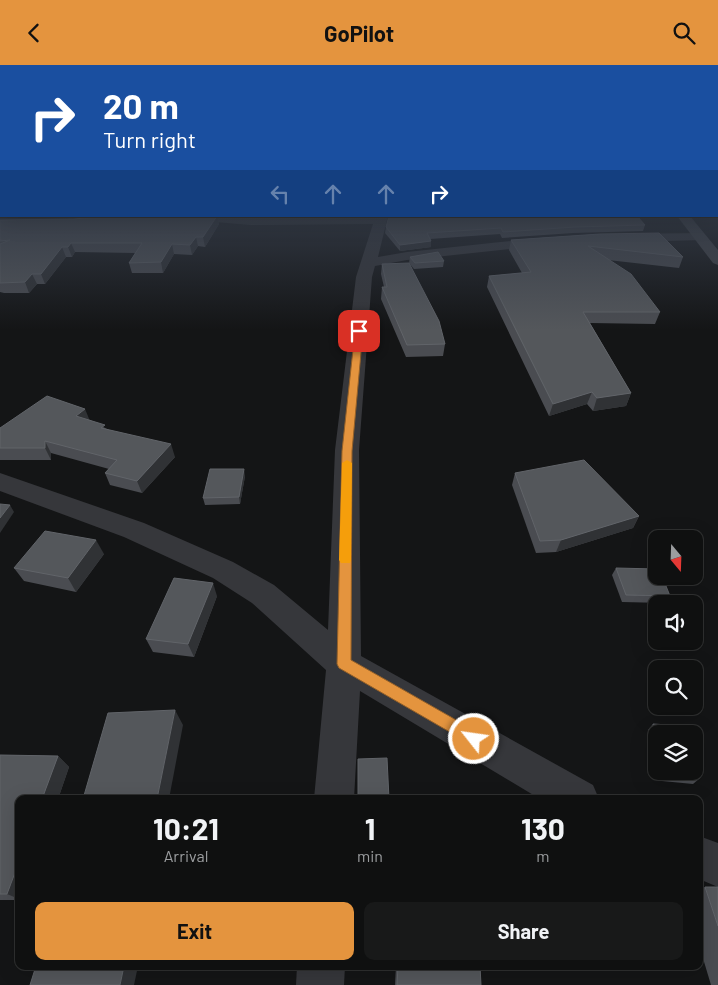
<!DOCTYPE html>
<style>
:root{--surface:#0f1010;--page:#181919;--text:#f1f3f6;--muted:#9b9d9f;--line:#2f3030;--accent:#e4943e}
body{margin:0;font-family:Barlow,sans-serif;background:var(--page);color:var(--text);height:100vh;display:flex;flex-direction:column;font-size:19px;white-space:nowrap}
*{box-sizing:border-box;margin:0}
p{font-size:16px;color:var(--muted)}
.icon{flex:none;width:28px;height:28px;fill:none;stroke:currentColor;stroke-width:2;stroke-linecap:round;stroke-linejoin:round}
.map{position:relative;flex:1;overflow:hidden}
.drawer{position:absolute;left:15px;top:730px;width:688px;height:175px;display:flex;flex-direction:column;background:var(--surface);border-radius:10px;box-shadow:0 5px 20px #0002,0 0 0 1px var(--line)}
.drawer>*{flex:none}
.hud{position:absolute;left:0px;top:0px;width:719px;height:152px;box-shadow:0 5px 20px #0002,0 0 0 1px var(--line);background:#1a4fa0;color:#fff;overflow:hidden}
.needle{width:32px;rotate:161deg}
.tools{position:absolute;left:648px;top:465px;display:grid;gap:10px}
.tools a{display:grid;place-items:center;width:55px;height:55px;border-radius:10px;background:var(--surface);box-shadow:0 5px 20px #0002,0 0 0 1px var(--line);font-size:25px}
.pin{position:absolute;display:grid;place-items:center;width:42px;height:42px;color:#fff;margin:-21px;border-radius:10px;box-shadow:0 2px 8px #0006}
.me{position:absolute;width:55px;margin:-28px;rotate:300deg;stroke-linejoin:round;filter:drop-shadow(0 0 4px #0008)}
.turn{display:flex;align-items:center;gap:18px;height:105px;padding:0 20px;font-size:22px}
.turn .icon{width:65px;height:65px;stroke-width:2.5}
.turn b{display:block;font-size:35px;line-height:42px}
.lanes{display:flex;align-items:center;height:48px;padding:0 20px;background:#0003;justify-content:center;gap:25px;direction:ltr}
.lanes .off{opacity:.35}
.eta{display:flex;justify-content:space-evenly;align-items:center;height:85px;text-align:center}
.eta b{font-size:30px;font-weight:700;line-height:35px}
.action{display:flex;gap:10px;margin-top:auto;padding:10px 20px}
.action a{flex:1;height:58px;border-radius:10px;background:var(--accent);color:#111;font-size:20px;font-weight:700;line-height:58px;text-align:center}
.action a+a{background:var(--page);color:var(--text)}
header{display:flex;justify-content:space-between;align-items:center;height:65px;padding:0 20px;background:var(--accent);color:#111;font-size:22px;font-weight:700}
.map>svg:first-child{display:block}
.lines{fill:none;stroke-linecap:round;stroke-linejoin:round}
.street{fill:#36373b;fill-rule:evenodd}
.secondary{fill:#44464a;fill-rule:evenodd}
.wall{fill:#4a4c51}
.shaded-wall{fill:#303235}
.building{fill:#54575b;stroke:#616469}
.route{fill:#e4943e;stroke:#946028}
.slow{fill:#f59e0b}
</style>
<header><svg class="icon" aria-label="back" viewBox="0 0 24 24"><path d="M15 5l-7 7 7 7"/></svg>GoPilot<svg class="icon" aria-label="search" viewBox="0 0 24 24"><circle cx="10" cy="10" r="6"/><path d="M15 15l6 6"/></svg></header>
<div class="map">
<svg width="718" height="920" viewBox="0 0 718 920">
<rect width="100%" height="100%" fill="#141516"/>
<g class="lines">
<g class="street">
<path d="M 185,151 L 388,151 L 378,192 L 407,187 L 548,172 L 553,173 L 555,176 L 553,179 L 548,180 L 407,195 L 375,201 L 372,212 L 359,385 L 361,591 L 593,720 L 599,734 L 540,734 L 360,626 L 354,734 L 314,734 L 326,605 L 252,538 L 213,513 L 124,472 L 0,426 L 0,408 L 144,458 L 233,497 L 274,520 L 328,565 L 335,385 L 356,212 L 373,159 L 251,160 L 191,155 Z"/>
<path d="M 699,168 L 704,169 L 706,172 L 704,175 L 626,177 L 621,176 L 619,173 L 621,170 L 626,169 Z"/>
<path d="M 699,771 L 718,778 L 718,822 L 699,814 Z"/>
<path d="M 297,901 L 345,901 L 344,920 L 296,920 Z"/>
</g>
<path class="secondary" d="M 677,151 L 690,151 L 718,185 L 718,200 L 713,198 Z"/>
</g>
<g class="wall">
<path d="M 0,136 L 1,136 L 1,151 L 47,151 L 0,153 Z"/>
<path d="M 106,151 L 218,151 L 219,159 L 205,182 L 198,181 L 192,190 L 174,189 L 163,208 L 132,208 L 129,198 L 135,188 L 75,187 L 72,192 L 66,192 L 45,219 L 37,219 L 29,228 L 4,228 L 0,227 L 0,155 L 74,154 Z"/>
<path d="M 645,160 L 643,166 L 573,168 L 502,173 L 500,169 L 430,174 L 431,182 L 400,186 L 385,168 L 386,162 Z"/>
<path d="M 600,169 L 683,192 L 679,203 L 608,195 L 660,247 L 655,259 L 590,258 L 631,328 L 626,341 L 593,346 L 587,339 L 549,351 L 487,222 L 489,211 L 522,208 L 509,185 L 511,175 Z"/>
<path d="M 410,192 L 444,196 L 443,202 L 414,204 L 409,198 Z"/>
<path d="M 382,199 L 445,279 L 443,291 L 406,292 L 381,234 L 382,222 L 384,222 L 381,209 Z"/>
<path d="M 90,355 L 107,364 L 175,392 L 142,428 L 110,420 L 105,408 L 109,404 L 51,388 L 51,395 L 0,395 L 0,363 Z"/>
<path d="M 515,408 L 639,451 L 633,463 L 556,487 L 536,488 L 512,420 Z"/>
<path d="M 245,411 L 240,439 L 205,440 L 203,433 Z"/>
<path d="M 104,489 L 76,527 L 24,516 L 14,503 Z"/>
<path d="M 616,503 L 670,531 L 665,538 L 622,537 L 612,510 Z"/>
<path d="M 217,531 L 194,592 L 153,587 L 146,574 Z"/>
<path d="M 653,659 L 656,669 L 656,697 L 648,665 Z"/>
<path d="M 0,690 L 58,691 L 69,702 L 58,734 L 19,734 L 19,835 L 0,835 Z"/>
<path d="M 659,706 L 694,706 L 700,713 L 693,719 L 662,716 Z"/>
<path d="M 705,822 L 718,822 L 718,920 L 711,920 L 699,880 L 699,825 Z"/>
<path d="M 396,901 L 480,901 L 481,920 L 395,920 Z"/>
</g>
<g class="shaded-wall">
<path d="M 217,151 L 218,151 L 219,159 L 205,182 L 203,172 Z"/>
<path d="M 196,172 L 198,181 L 192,190 L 190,180 Z"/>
<path d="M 431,176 L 431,182 L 400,186 L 400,180 Z"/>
<path d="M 71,178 L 75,187 L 72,192 L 68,182 Z"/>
<path d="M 172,179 L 174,189 L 163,208 L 161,197 Z"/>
<path d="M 62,182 L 66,192 L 45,219 L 41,209 Z"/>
<path d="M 32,209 L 37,219 L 29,228 L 25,217 Z"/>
<path d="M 592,327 L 587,339 L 549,351 L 553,339 Z"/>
<path d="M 631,328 L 626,341 L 593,346 L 597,333 Z"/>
<path d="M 85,344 L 90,356 L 76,351 Z"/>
<path d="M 45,376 L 51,388 L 51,395 L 45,383 Z"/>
<path d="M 171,379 L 175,392 L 142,428 L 137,416 Z"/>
<path d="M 244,404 L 245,411 L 240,439 L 239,432 Z"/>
<path d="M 10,440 L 14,447 L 0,468 L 0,453 Z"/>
<path d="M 639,451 L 633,463 L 556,487 L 561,475 Z"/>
<path d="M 96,475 L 104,489 L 76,527 L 68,513 Z"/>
<path d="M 213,518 L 217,531 L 194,592 L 188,579 Z"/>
<path d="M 175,645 L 183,660 L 169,734 L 157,734 Z"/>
<path d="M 58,691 L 69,702 L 58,734 L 42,734 Z"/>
<path d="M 19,797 L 19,834 L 7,829 Z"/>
<path d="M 124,901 L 138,901 L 134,920 L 120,920 Z"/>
</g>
<g class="building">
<rect x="0" y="136" width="1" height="8"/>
<path d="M 106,151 L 217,151 L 203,172 L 196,172 L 190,180 L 172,179 L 161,197 L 129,198 L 142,178 L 71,178 L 68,182 L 62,182 L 41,209 L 32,209 L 25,217 L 0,218 L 0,179 L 10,175 L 0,176 L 0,155 L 74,154 Z"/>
<path d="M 389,151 L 637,151 L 645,160 L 575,162 L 503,167 L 501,163 L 427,168 L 431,176 L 400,180 L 386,162 Z"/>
<path d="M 659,168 L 683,192 L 588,181 L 631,209 L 660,247 L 583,247 L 631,328 L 597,333 L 592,327 L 553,339 L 489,211 L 531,207 L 511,175 L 600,169 Z"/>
<path d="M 438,187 L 444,196 L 415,198 L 410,192 Z"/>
<path d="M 409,198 L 439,256 L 445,279 L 407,280 L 382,222 L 387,222 L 382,199 Z"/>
<path d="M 47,331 L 85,344 L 76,351 L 105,360 L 101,363 L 171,379 L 137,416 L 105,408 L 117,395 L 45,376 L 45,383 L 0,383 L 0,363 Z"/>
<path d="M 584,395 L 639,451 L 561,475 L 540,476 L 515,408 Z"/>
<path d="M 210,404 L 244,404 L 239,432 L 203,433 Z"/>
<path d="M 0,439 L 10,440 L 0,453 Z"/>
<path d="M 45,466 L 96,475 L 68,513 L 14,503 Z"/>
<path d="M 616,503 L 656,504 L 656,511 L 662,511 L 670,531 L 626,530 Z"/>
<path d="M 174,513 L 213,518 L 188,579 L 146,574 Z"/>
<path d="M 175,645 L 157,734 L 83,734 L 108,648 Z"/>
<path d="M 653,659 L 683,661 L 686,669 L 656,669 L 656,670 Z"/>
<path d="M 0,690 L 58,691 L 42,734 L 19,734 L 19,797 L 7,829 L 0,829 Z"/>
<path d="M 387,693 L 389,734 L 358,734 L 358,694 Z"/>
<path d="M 694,694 L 700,713 L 668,711 L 667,706 L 694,706 Z"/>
<path d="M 705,822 L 718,822 L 718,861 Z"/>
<path d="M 36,901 L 124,901 L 120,920 L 30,920 Z"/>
<path d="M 398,901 L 480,901 L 481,920 L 397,920 Z"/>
</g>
<linearGradient id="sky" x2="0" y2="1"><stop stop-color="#0b0c0c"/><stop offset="0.51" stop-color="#343b47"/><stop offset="1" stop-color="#343b47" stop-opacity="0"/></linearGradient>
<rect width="718" height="265" fill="url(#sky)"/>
<path class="route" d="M 359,263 L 363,266 L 352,386 L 351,595 L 479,668 L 481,674 L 479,679 L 474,681 L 339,603 L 337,599 L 342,386 L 355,266 Z"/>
<path class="slow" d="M 347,395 L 352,398 L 351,495 L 350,498 L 341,498 L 339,495 L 342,398 Z"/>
</svg>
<div class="tools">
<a><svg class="needle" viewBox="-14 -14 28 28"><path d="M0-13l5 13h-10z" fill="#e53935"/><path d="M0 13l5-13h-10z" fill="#9b9d9f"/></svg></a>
<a><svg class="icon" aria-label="sound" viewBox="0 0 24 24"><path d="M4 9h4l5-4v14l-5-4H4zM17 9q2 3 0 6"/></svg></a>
<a><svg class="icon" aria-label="search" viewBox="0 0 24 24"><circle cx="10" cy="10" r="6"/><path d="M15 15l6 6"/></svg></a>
<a><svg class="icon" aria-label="layers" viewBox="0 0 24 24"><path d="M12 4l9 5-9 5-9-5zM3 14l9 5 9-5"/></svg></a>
</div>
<div class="pin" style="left:359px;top:266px;background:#d93025"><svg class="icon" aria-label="arrive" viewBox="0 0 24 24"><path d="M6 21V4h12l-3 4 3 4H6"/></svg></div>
<svg class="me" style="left:474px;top:674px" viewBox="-20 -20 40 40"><circle r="17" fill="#e4943e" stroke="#fff" stroke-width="3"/><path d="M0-11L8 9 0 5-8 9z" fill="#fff"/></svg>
<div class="hud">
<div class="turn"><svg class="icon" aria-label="right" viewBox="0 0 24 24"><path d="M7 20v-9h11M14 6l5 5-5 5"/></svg><div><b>20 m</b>Turn right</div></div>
<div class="lanes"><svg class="icon off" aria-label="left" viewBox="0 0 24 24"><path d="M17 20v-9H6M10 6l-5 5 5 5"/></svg><svg class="icon off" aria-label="ahead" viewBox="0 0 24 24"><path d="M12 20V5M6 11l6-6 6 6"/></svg><svg class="icon off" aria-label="ahead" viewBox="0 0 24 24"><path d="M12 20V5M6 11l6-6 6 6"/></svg><svg class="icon" aria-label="right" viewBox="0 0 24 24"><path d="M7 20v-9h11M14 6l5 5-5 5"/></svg></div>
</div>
<section class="drawer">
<div class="eta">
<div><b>10:21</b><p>Arrival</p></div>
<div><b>1</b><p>min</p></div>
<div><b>130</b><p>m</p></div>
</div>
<div class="action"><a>Exit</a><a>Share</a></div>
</section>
</div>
